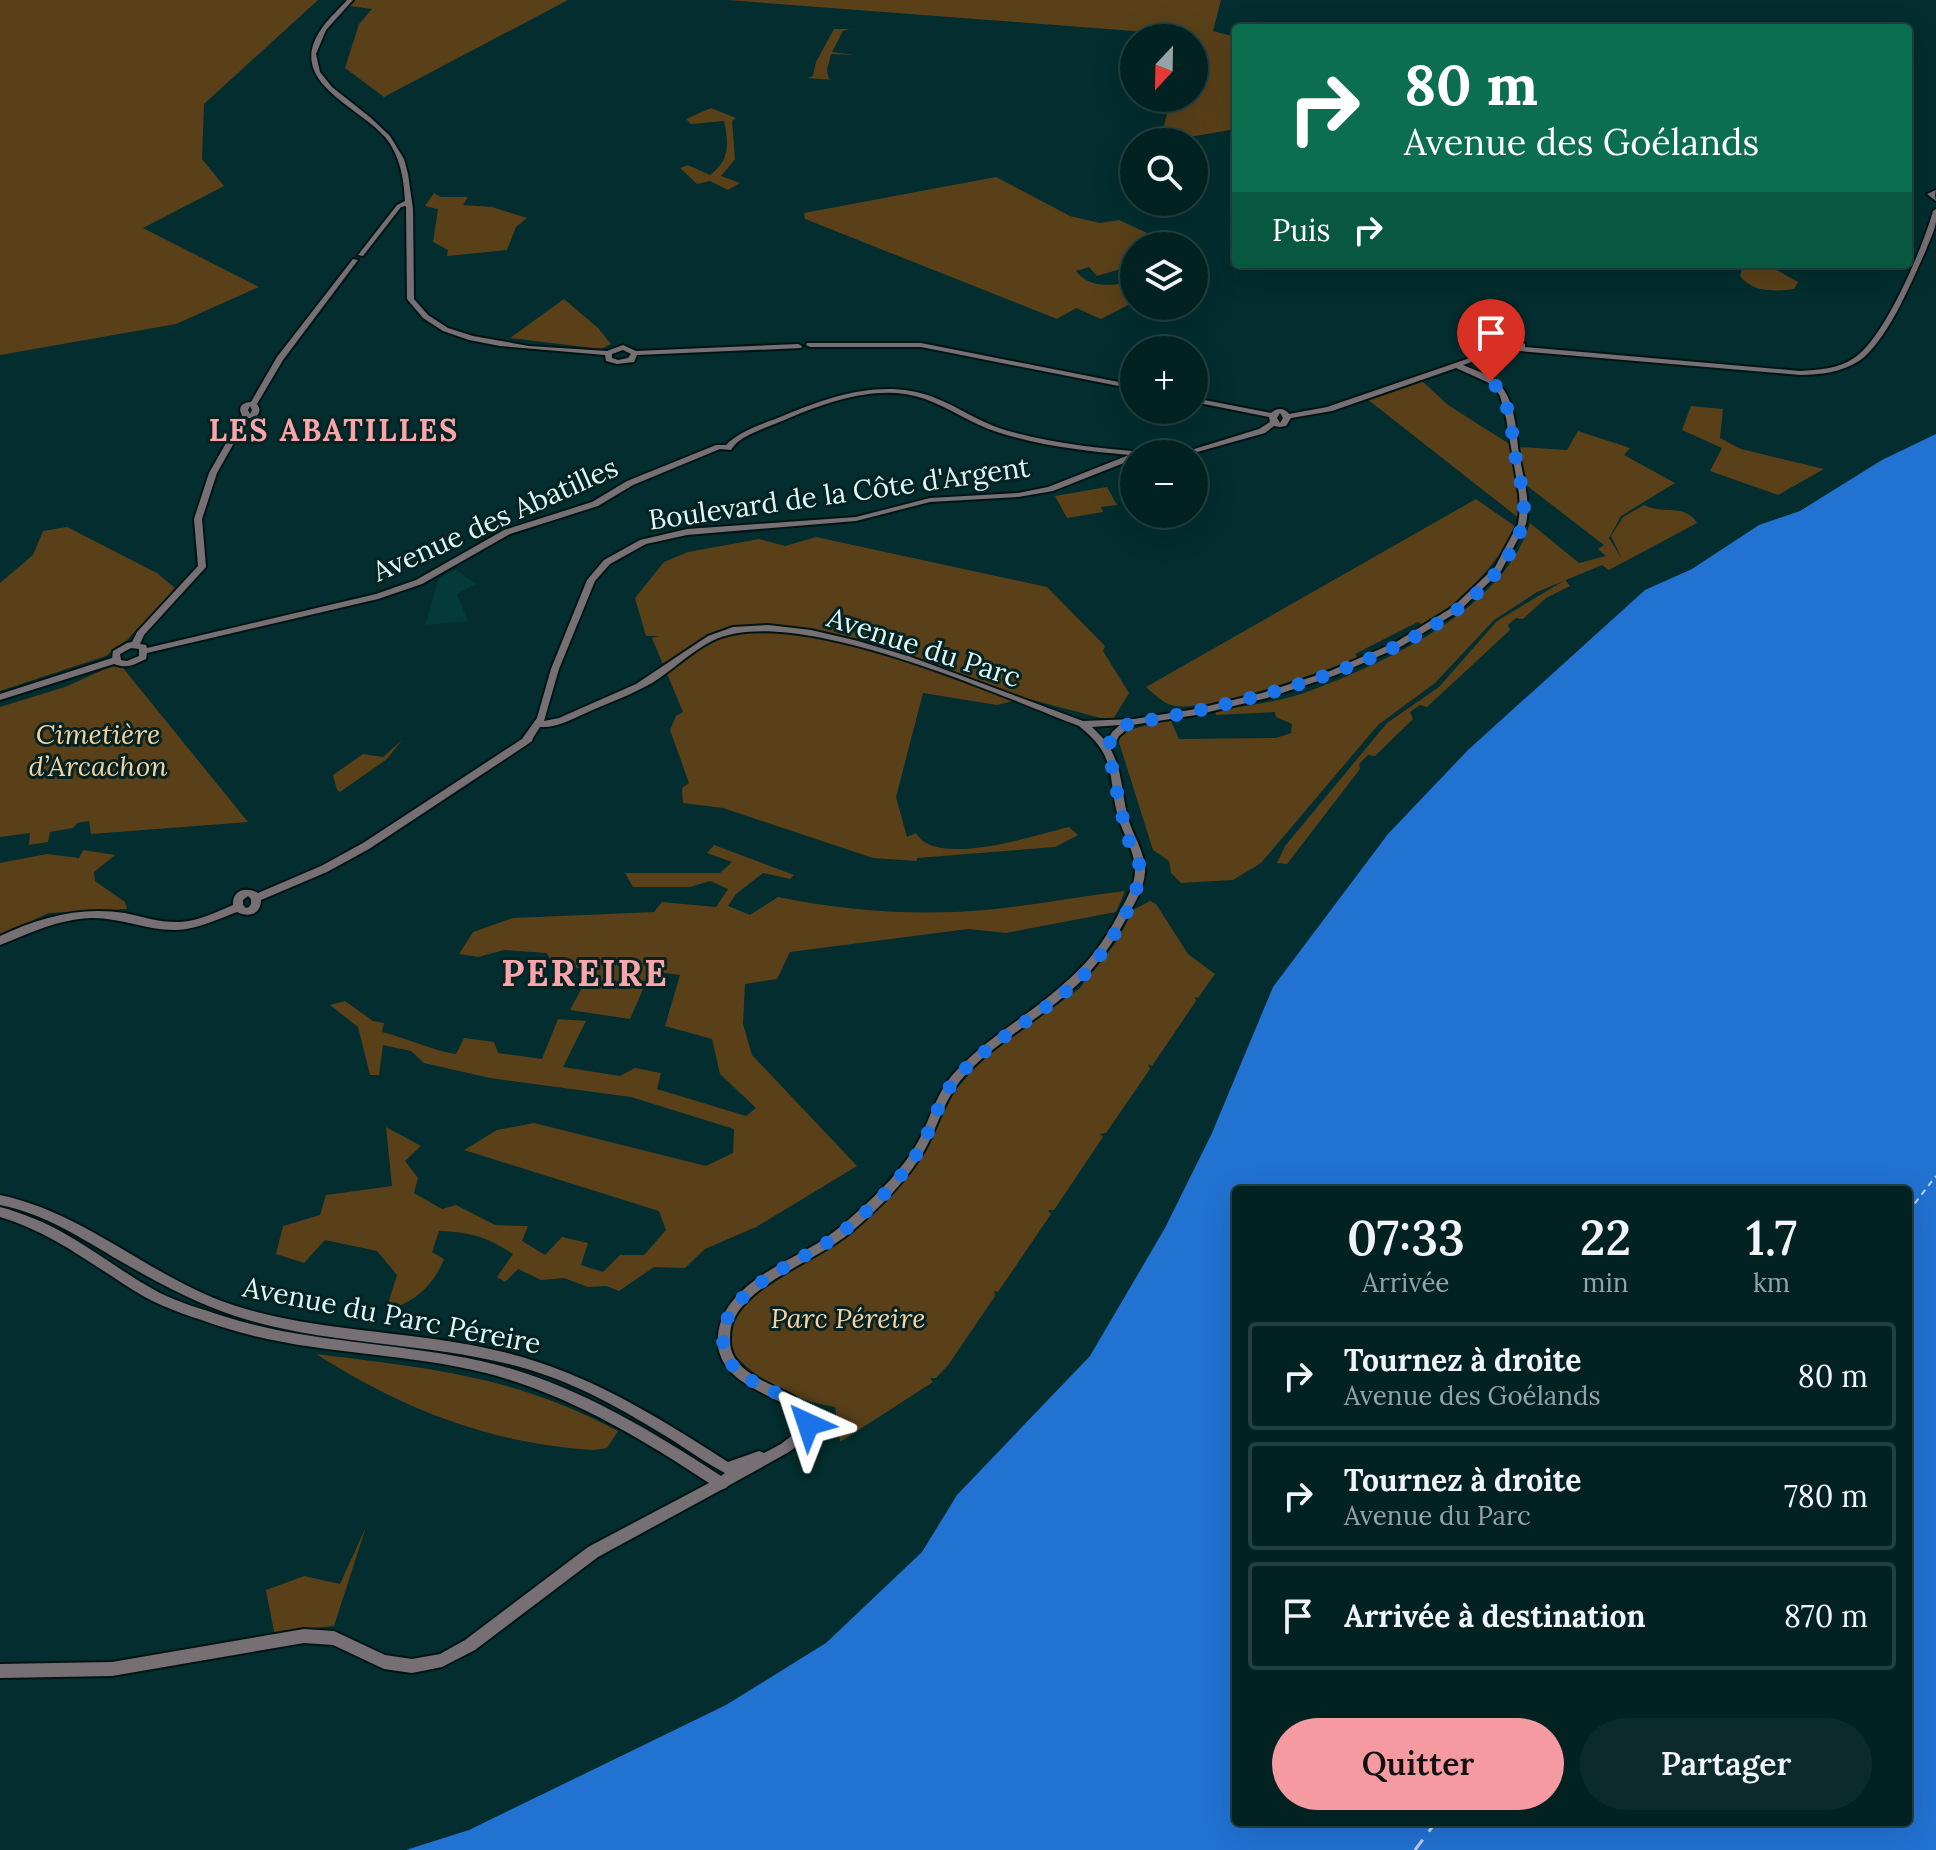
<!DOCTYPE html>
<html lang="fr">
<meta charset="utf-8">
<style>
:root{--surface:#022222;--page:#0c2a2a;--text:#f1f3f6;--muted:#96a4a5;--line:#233f40;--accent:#f49aa0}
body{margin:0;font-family:Lora,serif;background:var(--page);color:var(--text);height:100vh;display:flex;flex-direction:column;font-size:30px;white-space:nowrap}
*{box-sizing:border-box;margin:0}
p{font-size:26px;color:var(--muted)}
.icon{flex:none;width:44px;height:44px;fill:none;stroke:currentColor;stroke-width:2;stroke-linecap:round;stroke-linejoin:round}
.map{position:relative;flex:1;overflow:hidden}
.drawer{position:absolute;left:1232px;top:1186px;width:680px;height:640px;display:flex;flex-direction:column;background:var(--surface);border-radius:8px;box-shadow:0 8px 32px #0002,0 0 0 2px var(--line)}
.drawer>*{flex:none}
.guide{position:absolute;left:1232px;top:24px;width:680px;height:244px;border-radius:8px;box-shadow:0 8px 32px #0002,0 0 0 2px var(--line);background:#0b6e4f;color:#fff;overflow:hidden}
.needle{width:52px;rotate:202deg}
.fabs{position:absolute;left:1120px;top:24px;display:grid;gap:16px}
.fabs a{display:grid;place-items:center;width:88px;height:88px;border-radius:50%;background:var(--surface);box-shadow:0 8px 32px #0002,0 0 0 2px var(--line);font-size:40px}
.pin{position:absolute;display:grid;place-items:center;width:68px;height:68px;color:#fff;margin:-82px -34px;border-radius:50% 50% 50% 0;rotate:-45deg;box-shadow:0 0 8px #0007}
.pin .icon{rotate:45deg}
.me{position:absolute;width:88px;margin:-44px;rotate:318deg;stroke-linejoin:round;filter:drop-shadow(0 0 6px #0008)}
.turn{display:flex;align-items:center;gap:28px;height:168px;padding:0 40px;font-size:36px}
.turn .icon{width:104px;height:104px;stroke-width:2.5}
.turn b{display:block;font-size:56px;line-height:68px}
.then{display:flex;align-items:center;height:76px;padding:0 40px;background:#0003;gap:16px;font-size:30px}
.eta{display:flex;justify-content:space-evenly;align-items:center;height:136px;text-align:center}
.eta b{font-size:48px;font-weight:600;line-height:56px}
.button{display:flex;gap:16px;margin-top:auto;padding:16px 40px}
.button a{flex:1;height:92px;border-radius:48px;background:var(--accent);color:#111;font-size:32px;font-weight:600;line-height:92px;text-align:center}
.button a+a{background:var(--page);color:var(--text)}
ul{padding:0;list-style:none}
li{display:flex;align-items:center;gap:24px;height:108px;margin:0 16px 12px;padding:0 24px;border:4px solid var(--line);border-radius:8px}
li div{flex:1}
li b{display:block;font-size:30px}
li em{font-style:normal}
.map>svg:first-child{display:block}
.built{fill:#043a3a}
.green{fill:#594019}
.water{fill:#2272d2;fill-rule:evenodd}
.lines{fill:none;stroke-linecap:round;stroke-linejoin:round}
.ferry-far1{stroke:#bdcfe8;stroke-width:2;stroke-dasharray:6 5;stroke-linecap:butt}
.ferry{stroke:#bdcfe8;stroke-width:3;stroke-dasharray:13 10;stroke-linecap:butt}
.secondary-casing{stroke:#001414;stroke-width:4}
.secondary{fill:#766f74;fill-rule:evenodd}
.route{stroke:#1a73e8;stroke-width:14;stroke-dasharray:0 25.2}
.labels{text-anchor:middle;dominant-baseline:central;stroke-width:6;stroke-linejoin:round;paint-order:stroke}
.street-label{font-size:28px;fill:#def8f8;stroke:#062222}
.park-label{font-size:28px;font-style:italic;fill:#f8d3a0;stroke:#062222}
.far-district-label{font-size:30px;font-weight:bold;letter-spacing:2px;fill:#f9a5aa;stroke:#062222}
.district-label{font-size:36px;font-weight:bold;letter-spacing:2px;fill:#f9a5aa;stroke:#062222}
</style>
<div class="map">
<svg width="1936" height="1850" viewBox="0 0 1936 1850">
<rect width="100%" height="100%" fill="#032d2e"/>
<path class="built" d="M 455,569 L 476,584 L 457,594 L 468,621 L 425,625 L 439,578 Z"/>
<g class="green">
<path d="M 0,0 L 318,0 L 204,104 L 202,159 L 224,186 L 143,228 L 259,287 L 176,324 L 0,355 Z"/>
<path d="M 355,0 L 568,0 L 384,97 L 345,68 L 359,24 L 372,9 L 349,6 Z"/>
<path d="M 727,0 L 1221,0 L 1213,31 L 1236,37 L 1236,129 L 1160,142 L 1171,98 L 1194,98 L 1194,38 L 1186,38 L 1186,35 Z"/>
<path d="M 834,29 L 850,29 L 843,31 L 832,52 L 854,55 L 831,54 L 827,70 L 829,79 L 834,80 L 807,78 L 813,76 L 816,62 Z"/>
<path d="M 711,108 L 736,118 L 732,121 L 735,159 L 721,176 L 740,183 L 728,190 L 710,181 L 697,184 L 680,168 L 688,165 L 710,175 C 730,160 729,144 724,121 L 691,124 L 686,119 Z"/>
<path d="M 996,177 L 1070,216 L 1100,223 L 1119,220 L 1160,239 L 1149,246 L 1134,246 L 1134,265 L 1097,276 L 1089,267 L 1076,271 C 1089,289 1115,286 1134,281 L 1134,302 L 1101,319 L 1076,308 L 1057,319 L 805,219 L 804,213 Z"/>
<path d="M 434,193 L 441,197 L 468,197 L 463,205 L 492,207 L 527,218 L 516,227 L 507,250 L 447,256 L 448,250 L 433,242 L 438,209 L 425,206 Z"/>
<path d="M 1756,266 L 1775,269 L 1798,282 L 1794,289 C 1774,292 1752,292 1740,276 L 1742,269 Z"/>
<path d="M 564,299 L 598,328 L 611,344 L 601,349 L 510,338 Z"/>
<path d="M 1421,380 L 1448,405 L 1511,445 L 1520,519 L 1367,399 Z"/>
<path d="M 1691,406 L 1723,409 L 1720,438 L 1741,449 L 1824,469 L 1778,495 L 1710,471 L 1722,448 L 1682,430 Z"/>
<path d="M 1578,431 L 1630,448 L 1624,455 L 1675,483 L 1621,516 L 1609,538 L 1622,559 L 1611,536 L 1623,517 L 1644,505 C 1663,515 1685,503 1697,523 L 1609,570 L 1602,565 L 1537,592 L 1494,620 L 1435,683 L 1378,725 L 1261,863 L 1233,880 L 1181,883 L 1171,873 L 1169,861 L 1153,850 L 1117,736 L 1129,730 L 1170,719 L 1179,739 L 1276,738 L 1291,733 L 1292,724 L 1276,717 L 1275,712 L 1216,715 L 1215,711 C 1247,705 1282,702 1312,690 C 1389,661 1504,608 1530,523 L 1579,563 L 1606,556 L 1598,549 L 1604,545 L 1522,482 L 1519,447 L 1567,450 Z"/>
<path d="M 1107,487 L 1117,505 L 1101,507 L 1103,512 L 1067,518 L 1055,496 Z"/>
<path d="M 1476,499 L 1516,527 C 1495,568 1462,600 1424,626 L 1418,622 L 1355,654 L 1358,658 C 1324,671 1202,715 1171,705 C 1162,702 1154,694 1146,687 Z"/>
<path d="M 67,527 L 157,573 L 176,589 L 127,640 L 106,656 L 0,691 L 0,583 L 33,555 L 43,531 Z"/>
<path d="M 816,537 L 1047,587 L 1105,646 L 1103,651 L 1129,693 L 1112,721 L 1025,698 L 997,705 L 923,693 L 896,797 L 907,837 L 916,833 C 936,869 1038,834 1069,827 L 1078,835 L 1055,847 L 917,858 L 917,861 L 873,858 L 723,808 L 683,803 L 682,788 L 689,783 L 670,730 L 676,716 L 683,712 L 652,638 L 659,636 L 646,636 L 635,598 L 664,562 L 688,552 L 759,539 L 785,546 Z"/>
<path d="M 1565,580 L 1570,586 L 1546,598 L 1523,619 L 1516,618 L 1508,625 L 1510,630 L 1427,707 L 1420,705 L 1410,712 L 1413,719 L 1375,756 L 1368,755 L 1359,764 L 1360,769 L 1287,864 L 1277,863 L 1285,846 L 1387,723 L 1439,687 L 1497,621 Z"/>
<path d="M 112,666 L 123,668 L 248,822 L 91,834 L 89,821 L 77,823 L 73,828 L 50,832 L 48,842 L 29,845 L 30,833 L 0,837 L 0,707 L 65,687 Z"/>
<path d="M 402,740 L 387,759 L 340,792 L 337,790 L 333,775 L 363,754 L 383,757 Z"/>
<path d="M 714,845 L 794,875 L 790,879 L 763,873 L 736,894 L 728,906 L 750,915 L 778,897 C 846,911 915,916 985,910 C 1032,906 1079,896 1125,891 L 1116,912 L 1006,933 L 968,929 L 790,952 L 777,979 L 745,984 L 743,1024 L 752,1055 L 857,1166 L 756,1227 L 705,1249 L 685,1268 L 654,1267 L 619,1291 L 606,1286 L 588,1287 L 564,1278 L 541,1280 L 518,1269 L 505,1282 L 497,1277 L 513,1254 C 488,1237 469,1232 439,1231 L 432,1252 L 444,1259 C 434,1285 413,1304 386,1310 L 397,1275 L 377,1251 L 325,1240 L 304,1263 L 276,1254 L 283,1226 L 320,1215 L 326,1195 L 392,1186 L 386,1127 L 421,1146 L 405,1161 L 418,1178 L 414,1193 L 442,1209 L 456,1205 L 495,1225 L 528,1226 L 522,1241 L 545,1255 L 562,1237 L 588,1243 L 581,1265 L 603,1272 L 620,1255 L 644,1255 L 666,1230 L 659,1211 L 464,1150 L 497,1130 L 534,1123 L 706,1166 L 733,1153 L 734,1129 L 631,1097 L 490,1078 L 424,1063 L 411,1051 L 383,1045 L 379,1075 L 370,1075 L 358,1027 L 330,1005 L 345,1001 L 373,1021 L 384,1023 L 382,1032 C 407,1038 430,1050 456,1054 L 464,1038 L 494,1042 L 498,1053 L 542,1059 L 558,1019 L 586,1021 L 563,1067 L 620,1076 L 635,1068 L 661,1073 L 657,1089 L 746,1116 L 756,1108 L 720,1074 L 712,1039 L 665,1026 L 680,975 L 651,971 L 630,1019 L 570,1010 L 592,969 L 554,967 L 547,953 L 504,950 L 478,957 L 459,954 L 473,932 L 513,918 L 654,912 L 662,902 L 716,907 L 728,889 L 710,881 L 690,887 L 633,887 L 625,873 L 720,873 L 732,862 L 707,853 Z"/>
<path d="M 83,850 L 115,855 L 94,872 L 95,881 L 125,902 L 127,909 L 49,913 L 0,935 L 0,863 L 47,854 L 79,858 Z"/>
<path d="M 1150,901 L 1156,904 L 1188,954 L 1215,974 L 1198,998 L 1195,997 L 1196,1001 L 1152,1066 L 1148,1064 L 1150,1069 L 1106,1133 L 1100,1134 L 1103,1137 L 1054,1210 L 1048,1210 L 1051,1214 L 998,1292 L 994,1291 L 995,1296 L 949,1364 L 936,1378 L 930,1378 L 933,1382 L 840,1442 L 835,1407 C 794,1401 757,1381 730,1350 L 730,1332 L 741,1307 L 763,1285 L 846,1237 L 901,1185 L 927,1148 L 954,1092 L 980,1061 L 1080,988 L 1117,941 L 1133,910 Z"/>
<path d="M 316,1354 C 428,1368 516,1376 618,1431 L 607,1448 L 594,1450 C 490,1444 403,1409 316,1354 Z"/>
<path d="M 366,1527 L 334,1626 L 274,1632 L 266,1590 L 304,1576 L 340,1584 Z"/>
</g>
<path class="water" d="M 1936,434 L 1936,1850 L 406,1850 L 469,1830 L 726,1705 L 826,1643 L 922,1552 L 957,1495 L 1090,1356 L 1165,1228 L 1212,1133 L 1273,987 L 1388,834 L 1468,750 L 1645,590 L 1692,569 L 1759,525 L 1800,511 L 1882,460 ZM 1236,1190 L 1908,1190 L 1908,1822 L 1236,1822 Z"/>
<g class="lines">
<path class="ferry-far1" d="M 1908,1212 L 1936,1176"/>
<path class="ferry" d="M 1415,1850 L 1436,1822"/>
<g class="secondary-casing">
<g id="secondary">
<path d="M 347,0 L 353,0 L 326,30 L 316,54 L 320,72 L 332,87 L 371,118 L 390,136 L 404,159 L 408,174 L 413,209 L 414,299 L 428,315 L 448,328 L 473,336 L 529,346 L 607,351 L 623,345 L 636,351 L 798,344 L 802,346 L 801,348 L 637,355 L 634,362 L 617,364 L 606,361 L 605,355 L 500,346 L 469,340 L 443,331 L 423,318 L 407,299 L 406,206 L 401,207 L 363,256 L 358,255 L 397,205 L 405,201 C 404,179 400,155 385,137 C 357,105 284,81 322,28 C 329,18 339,9 347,0 ZM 623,350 L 631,354 L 628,358 L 618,360 L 612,358 L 612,354 Z"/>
<path d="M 1936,190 L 1935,195 L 1936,201 L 1927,194 Z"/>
<path d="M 1936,209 C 1936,213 1936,217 1936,221 C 1935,231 1929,241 1926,250 C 1912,281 1887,342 1859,361 C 1842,372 1820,375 1800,375 L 1507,350 L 1463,365 C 1477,371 1492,375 1502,387 C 1516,406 1516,432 1519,454 C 1523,478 1531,500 1526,524 L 1501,571 L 1459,611 L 1402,646 L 1336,675 L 1267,698 L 1196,715 L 1132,725 L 1119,736 L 1111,750 C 1122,770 1122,793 1127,814 C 1131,833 1146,852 1145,872 C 1144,888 1135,903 1127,917 C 1113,943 1098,965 1077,985 C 1040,1020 993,1042 960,1081 C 943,1102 937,1129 924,1151 C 905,1183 878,1209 851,1232 C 817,1261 749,1282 732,1323 C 730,1330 730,1335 730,1341 C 730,1376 783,1386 806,1404 C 809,1406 813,1409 814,1412 C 816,1419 812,1430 810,1436 L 789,1452 L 728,1486 L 726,1488 L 721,1490 L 598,1557 L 475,1650 L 442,1667 L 412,1673 L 384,1669 L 333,1645 L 304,1643 L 112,1676 L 0,1678 L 0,1664 L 112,1662 L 304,1629 L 334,1631 L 385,1655 L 412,1659 L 440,1654 L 465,1640 L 588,1547 L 709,1483 C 639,1437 567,1394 486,1373 C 399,1351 309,1355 222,1327 C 196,1318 168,1310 143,1296 C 96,1268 54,1233 0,1217 L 0,1207 C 22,1213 42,1221 62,1232 C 96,1251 126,1275 160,1293 C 180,1303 202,1309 223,1316 C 307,1343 395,1342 481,1361 C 568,1380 647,1428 721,1476 L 725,1473 C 706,1463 688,1450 669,1438 C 625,1411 578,1384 527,1369 C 432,1341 330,1347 235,1316 C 195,1303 157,1282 120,1261 C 81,1238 45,1214 0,1205 L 0,1195 C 87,1213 152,1279 236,1306 C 321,1333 412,1330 499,1351 C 583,1370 657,1416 728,1462 L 759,1451 L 764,1453 L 781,1444 L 800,1429 L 802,1415 C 775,1394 721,1385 718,1344 C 715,1290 780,1266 818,1243 C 832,1234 844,1224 856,1213 C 880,1192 904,1168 919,1140 C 931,1117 937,1091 956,1071 C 989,1036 1033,1013 1068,980 C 1090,961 1106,939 1119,913 C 1126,900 1136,884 1135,868 C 1134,850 1123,834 1118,817 C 1107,775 1118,757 1079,726 C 998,695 791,601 712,641 C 690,652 673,670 652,683 C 631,695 608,703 586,713 C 570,720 557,728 540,727 L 533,738 L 532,741 L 528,744 L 369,849 L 327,872 L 261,900 C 261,914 249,918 237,912 C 218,919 198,929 177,930 C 148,931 120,917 90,918 C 55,920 31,933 0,945 L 0,936 C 40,917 81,906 125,913 C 144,917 161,923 180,922 C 199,921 216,912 233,905 C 232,890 246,886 258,893 L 321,866 L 363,843 L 522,739 L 537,718 L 551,669 L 587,580 L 604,560 L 640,540 L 687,529 L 856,517 L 930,498 L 1018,493 L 1048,487 L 1129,455 C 1085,451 1040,446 997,432 C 972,424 950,408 925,399 C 881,383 830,401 789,418 C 776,424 749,433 739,441 C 736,443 733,447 731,450 L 720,449 L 633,485 L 598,506 L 510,534 L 422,584 L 378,599 L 147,653 L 146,659 C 133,665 128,669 114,664 L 0,700 L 0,694 L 112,658 L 113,651 L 127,643 L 132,642 L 137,632 L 198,566 L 194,519 L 209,473 L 242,415 C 237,407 243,402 251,402 L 277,357 L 353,259 L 358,260 L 283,360 L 257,404 C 263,412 257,419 248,418 L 217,473 L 202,519 L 206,567 L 144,635 L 140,644 L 146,645 L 147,648 L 376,594 L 416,580 L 504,530 L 592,502 L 627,481 L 716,445 L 726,445 C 740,430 766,423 785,415 C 830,396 884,378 933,397 C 957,406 979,422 1005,430 C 1050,443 1096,448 1143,452 L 1147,454 L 1134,454 L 1134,459 L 1053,491 L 1018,497 L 930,502 L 856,521 L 687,535 L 646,544 L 610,564 L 595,581 L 559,669 L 544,721 L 559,718 L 636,684 L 708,636 L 733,627 L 768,625 L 811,630 L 858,641 L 911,657 L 1083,721 L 1134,719 L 1196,709 L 1262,693 L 1330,671 L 1396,642 L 1453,607 L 1495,567 L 1518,524 L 1520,509 L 1519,494 L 1506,418 L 1500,396 L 1495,388 L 1487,382 L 1456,368 L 1332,411 L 1291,418 L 1286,426 L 1280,427 L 1274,426 L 1265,433 L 1190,454 L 1178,454 L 1259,429 L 1270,422 L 1269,417 L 1194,402 L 1194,398 L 1271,413 C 1277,407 1285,408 1289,414 L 1327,407 L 1502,347 L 1502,340 L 1514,339 L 1525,344 L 1525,347 L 1800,371 C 1818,370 1838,369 1854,358 C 1885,338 1923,247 1933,211 ZM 250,406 L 252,410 L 250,414 L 248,410 ZM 1280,413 L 1283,418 L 1280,423 L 1277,418 ZM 131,648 L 139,649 L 139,656 L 127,661 L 121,660 L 120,654 ZM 1120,725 L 1112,732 L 1107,742 L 1092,727 ZM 248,896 L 251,899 L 251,904 L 249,907 L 246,908 L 243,905 L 243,900 Z"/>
<path d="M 807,343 L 921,343 L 1134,385 L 1134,389 L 921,347 L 810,347 L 806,345 Z"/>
</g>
</g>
<use href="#secondary" class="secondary"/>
</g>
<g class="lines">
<path class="route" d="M 808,1424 L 808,1413 C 785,1389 732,1385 724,1348 C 712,1291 806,1261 838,1235 C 869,1211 901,1181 921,1147 C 934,1123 941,1093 961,1073 C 996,1037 1043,1014 1080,979 C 1102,958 1140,900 1140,869 C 1139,858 1132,851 1129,841 C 1125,831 1108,753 1109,746 C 1110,736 1121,730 1128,724 C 1242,704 1481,654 1522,526 C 1527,507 1521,483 1517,465 C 1511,436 1513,401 1491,381"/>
</g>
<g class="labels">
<g class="street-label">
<text transform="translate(839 493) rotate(-8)">Boulevard de la Côte d'Argent</text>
<text transform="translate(495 519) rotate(-24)">Avenue des Abatilles</text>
<text transform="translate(924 647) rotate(18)">Avenue du Parc</text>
<text transform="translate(392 1315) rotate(11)">Avenue du Parc Péreire</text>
</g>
<g class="park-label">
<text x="98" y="734">Cimetière<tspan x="98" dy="32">d’Arcachon</tspan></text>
<text x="848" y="1318">Parc Péreire</text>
</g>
<g class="far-district-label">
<text x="334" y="430">LES ABATILLES</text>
</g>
<g class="district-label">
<text x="585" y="973">PEREIRE</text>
</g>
</g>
</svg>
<div class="fabs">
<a><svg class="needle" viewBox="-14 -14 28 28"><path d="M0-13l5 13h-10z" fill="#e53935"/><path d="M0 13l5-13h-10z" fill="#96a4a5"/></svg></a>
<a><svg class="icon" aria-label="search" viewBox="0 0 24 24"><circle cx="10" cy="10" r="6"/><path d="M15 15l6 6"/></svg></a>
<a><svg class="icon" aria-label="layers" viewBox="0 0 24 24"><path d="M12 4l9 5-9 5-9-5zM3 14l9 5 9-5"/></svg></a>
<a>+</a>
<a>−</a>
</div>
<div class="pin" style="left:1491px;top:381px;background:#d93025"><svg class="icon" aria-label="arrive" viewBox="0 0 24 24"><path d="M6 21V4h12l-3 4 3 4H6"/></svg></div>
<svg class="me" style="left:808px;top:1424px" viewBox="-20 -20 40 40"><path d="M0-17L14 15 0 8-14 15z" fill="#1a73e8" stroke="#fff" stroke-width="4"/></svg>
<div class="guide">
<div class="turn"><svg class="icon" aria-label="right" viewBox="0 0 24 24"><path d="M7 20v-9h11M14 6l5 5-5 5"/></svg><div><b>80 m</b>Avenue des Goélands</div></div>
<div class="then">Puis<svg class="icon" aria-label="right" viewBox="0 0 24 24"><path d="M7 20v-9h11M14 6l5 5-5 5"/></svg></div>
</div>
<section class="drawer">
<div class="eta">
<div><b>07:33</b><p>Arrivée</p></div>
<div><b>22</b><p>min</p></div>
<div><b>1.7</b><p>km</p></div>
</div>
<ul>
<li><svg class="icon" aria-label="right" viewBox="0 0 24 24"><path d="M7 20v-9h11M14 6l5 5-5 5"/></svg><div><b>Tournez à droite</b><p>Avenue des Goélands</p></div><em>80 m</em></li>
<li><svg class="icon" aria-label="right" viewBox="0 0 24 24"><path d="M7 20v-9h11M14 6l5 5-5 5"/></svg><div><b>Tournez à droite</b><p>Avenue du Parc</p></div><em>780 m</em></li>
<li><svg class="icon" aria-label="arrive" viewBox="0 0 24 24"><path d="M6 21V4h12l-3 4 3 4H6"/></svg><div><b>Arrivée à destination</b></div><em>870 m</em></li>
</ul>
<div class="button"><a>Quitter</a><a>Partager</a></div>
</section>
</div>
